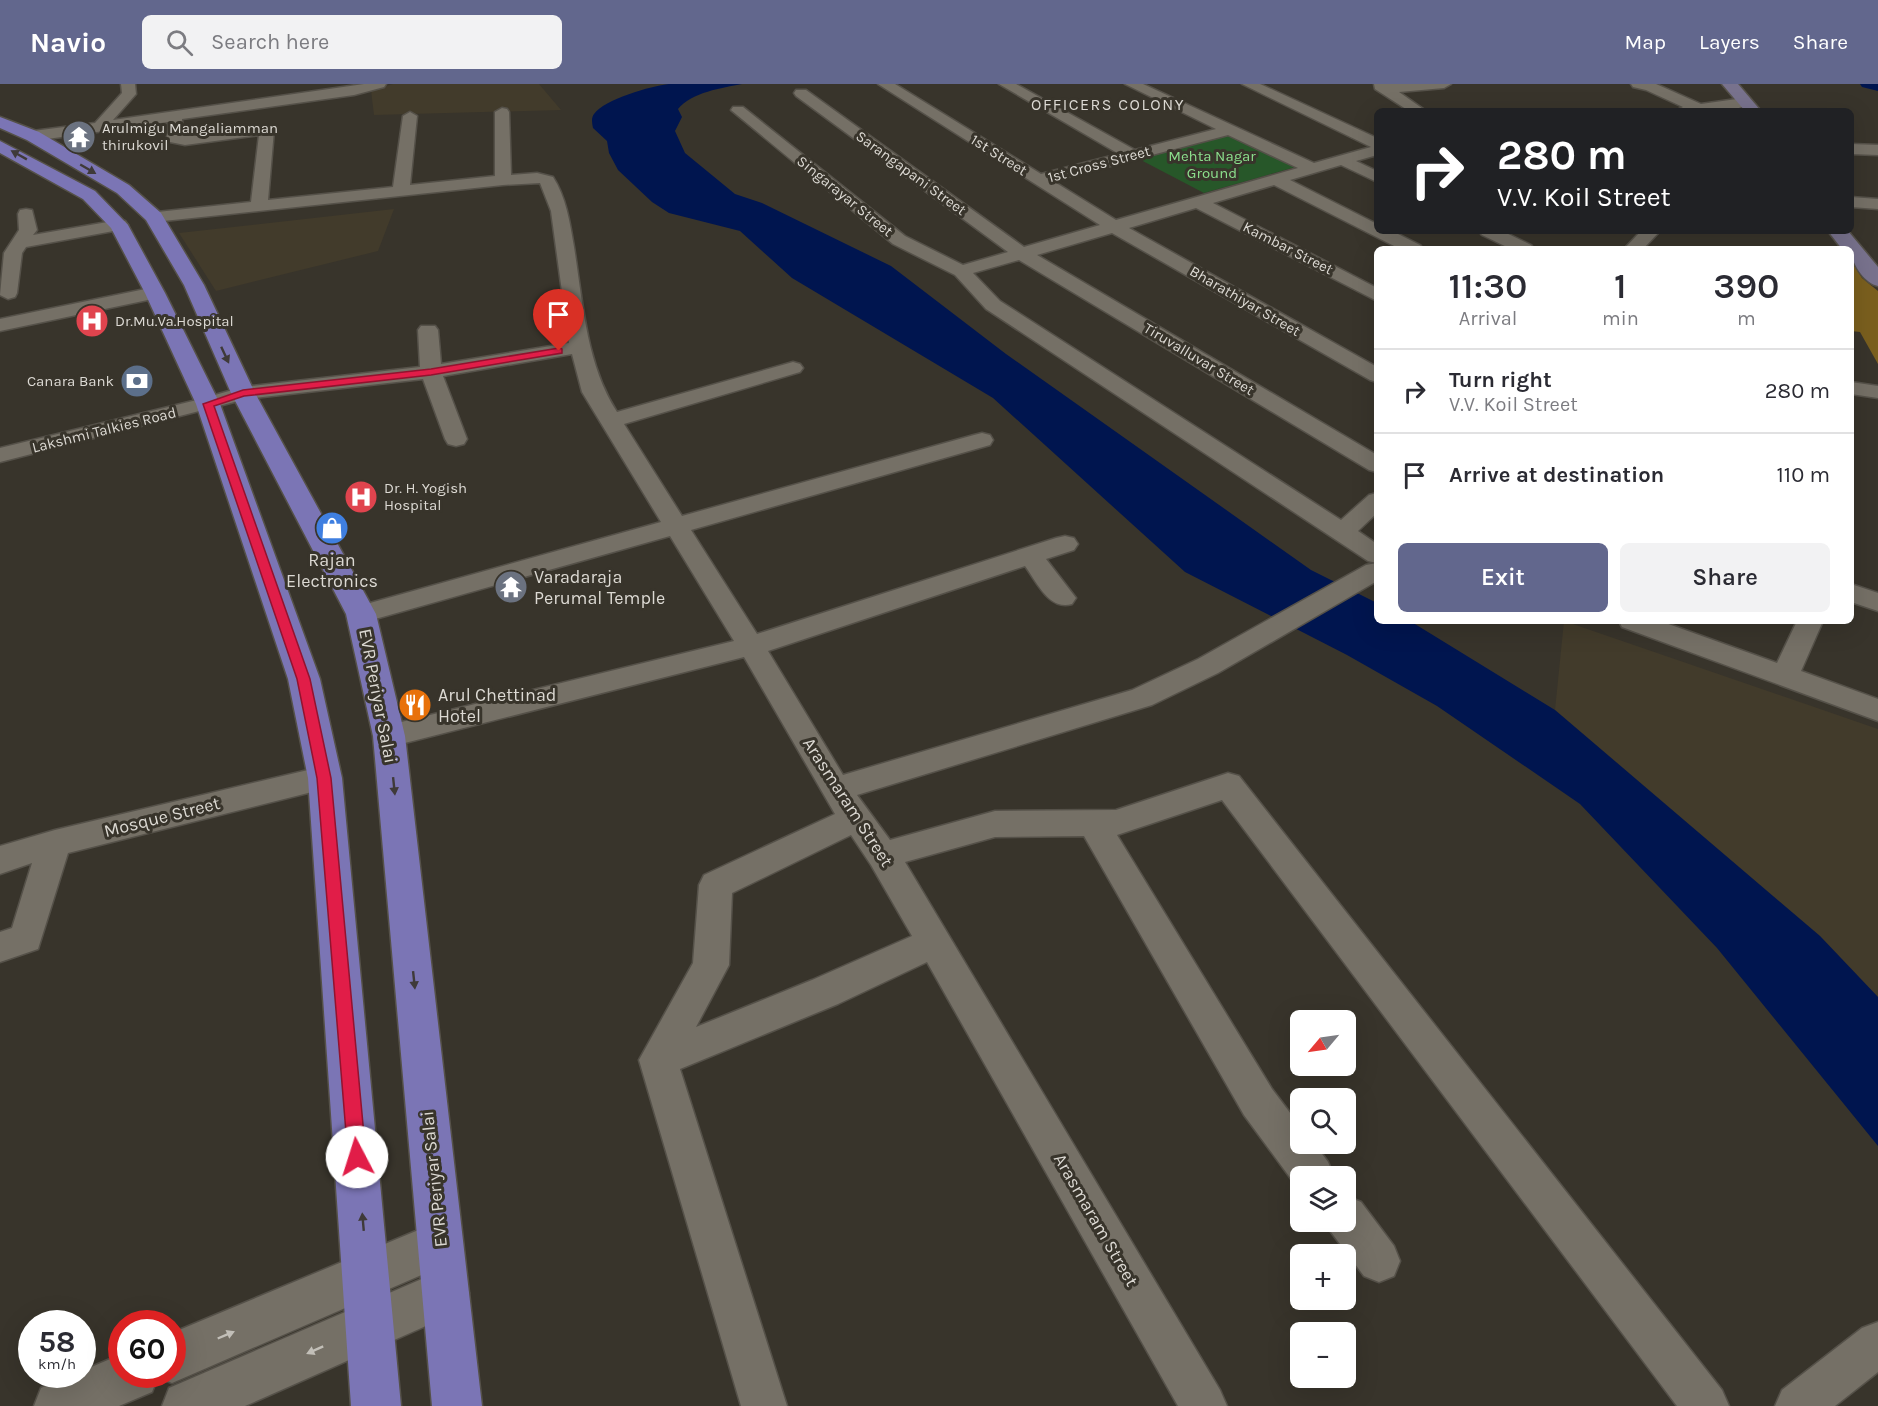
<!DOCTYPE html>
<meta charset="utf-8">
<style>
:root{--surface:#fff;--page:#f2f2f3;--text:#2b2b33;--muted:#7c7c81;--line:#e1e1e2;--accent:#62678d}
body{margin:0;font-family:Karla,sans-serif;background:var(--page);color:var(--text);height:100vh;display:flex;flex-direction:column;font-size:22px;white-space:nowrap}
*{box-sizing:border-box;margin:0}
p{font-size:20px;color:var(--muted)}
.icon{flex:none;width:33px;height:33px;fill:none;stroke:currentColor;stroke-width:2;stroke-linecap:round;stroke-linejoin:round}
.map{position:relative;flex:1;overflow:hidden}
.panel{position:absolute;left:1374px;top:162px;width:480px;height:378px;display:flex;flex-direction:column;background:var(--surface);border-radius:9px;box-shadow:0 6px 24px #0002}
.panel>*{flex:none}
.guide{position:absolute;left:1374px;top:24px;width:480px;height:126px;border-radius:9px;box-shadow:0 6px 24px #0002;background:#202124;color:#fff;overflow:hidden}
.needle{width:39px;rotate:241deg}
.controls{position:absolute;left:1290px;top:926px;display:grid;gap:12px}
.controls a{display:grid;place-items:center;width:66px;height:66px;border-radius:9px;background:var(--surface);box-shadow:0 6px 24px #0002;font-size:30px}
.speed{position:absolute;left:18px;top:1226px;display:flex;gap:12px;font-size:30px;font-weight:700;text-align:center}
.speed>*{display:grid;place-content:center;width:78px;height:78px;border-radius:50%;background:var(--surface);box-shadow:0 6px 24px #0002;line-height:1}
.speed small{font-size:15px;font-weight:400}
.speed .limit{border:9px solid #d22;background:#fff;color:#111}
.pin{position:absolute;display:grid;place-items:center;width:51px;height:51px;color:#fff;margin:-62px -26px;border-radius:50% 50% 50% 0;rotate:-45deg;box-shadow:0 0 6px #0007}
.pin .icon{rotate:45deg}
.me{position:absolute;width:66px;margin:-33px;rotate:355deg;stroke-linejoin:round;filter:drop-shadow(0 0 4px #0008)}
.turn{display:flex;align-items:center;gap:21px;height:126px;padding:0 24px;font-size:27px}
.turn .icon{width:78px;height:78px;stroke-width:2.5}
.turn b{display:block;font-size:42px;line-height:51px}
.eta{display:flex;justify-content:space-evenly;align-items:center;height:102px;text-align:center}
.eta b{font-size:36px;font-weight:600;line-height:42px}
.cta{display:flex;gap:12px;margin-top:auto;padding:12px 24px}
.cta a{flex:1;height:69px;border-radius:9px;background:var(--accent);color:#fff;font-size:24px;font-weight:600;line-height:69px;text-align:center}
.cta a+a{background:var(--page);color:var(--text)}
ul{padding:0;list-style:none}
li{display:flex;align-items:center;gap:18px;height:84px;padding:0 24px;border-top:2px solid var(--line)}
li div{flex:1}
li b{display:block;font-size:22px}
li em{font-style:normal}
header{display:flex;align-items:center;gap:36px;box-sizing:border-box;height:84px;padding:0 30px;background:var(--accent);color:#fff}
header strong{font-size:28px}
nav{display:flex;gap:33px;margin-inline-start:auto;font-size:21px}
.search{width:420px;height:54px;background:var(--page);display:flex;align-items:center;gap:15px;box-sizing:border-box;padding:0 21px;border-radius:9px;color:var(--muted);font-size:22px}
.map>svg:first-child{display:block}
.built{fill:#423b2b}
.green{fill:#275729}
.water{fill:#00154f}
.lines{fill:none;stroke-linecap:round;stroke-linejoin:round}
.canal{fill:#00154f;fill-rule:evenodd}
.building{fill:#7a5f1e}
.minor-casing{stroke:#555149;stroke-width:3}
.tertiary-casing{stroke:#555149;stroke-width:3}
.secondary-casing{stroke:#555149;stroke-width:3}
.primary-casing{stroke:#555149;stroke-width:3}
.minor{fill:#757066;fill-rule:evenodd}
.tertiary{fill:#757066;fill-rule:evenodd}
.secondary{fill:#78728d;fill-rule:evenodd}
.primary{fill:#7b75b5;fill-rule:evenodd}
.oneway{fill:#3f3a39}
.oneway2{fill:#c2bfb8}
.route{fill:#e11d48;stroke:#92132f;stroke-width:1.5}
.labels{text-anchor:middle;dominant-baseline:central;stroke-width:6;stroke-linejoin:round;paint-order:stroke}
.far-poi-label{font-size:15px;fill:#dcd9d3;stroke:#38342b;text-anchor:start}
.far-street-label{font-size:15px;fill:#dcd9d3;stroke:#38342b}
.far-park-label{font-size:15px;fill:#8ce08d;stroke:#38342b}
.far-neighbourhood-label{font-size:16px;letter-spacing:1.5px;fill:#dcd9d3;stroke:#38342b}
.poi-label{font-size:18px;fill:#dcd9d3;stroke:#38342b;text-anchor:start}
.street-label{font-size:18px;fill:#dcd9d3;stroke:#38342b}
</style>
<header>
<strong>Navio</strong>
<div class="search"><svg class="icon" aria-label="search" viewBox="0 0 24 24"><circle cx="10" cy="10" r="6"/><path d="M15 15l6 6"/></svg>Search here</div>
<nav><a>Map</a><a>Layers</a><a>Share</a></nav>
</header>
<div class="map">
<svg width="1878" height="1322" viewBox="0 0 1878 1322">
<rect width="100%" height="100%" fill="#38342b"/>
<g class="built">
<path d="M 393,0 L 539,0 L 561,26 L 374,31 L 371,6 Z"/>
<path d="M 394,125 L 378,167 L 216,207 L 179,149 Z"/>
<path d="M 1564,537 L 1878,645 L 1878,913 L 1820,852 L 1555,626 Z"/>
</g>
<path class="green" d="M 1230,49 L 1299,82 L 1204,109 L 1137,74 Z"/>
<path class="water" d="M 669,0 L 742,0 C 722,4 692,8 678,25 L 682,33 L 675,47 L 685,69 L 735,110 L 762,119 L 891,182 L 1006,270 L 1311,486 L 1377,519 L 1377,537 L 1410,537 L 1555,626 L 1820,852 L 1878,913 L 1878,1062 L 1717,864 L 1580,720 L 1437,622 L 1347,571 L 1185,488 L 993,314 L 792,194 L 740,147 L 669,129 L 652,118 L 618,86 L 609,69 L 607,57 L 593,44 C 592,39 591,34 594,30 C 605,15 651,2 669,0 Z"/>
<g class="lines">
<path class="canal" d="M 1860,0 L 1878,0 L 1878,7 L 1862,3 Z"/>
</g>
<path class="building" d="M 1851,177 L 1862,194 L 1878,207 L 1878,280 L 1860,248 L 1851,247 Z"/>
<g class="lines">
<g class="minor-casing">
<g id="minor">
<path d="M 121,0 L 135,0 L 136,10 L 113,36 L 364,0 L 386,0 L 384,3 L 354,11 L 182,35 L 183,51 L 185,51 L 267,42 L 272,43 L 274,46 L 268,116 L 393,103 L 403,32 L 410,28 L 417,32 L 410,101 L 495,92 L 495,28 L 502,24 L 507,25 L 509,28 L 511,91 L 537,89 L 553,93 C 566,113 570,139 574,163 C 583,219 586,280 617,328 L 793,278 L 800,280 L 803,284 L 800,288 L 624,340 L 682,432 L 974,351 L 982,349 L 990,351 L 993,356 L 990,361 L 691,446 L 757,550 L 1056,454 L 1065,452 L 1074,454 L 1078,460 L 1074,466 L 1046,475 L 1076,514 L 1072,520 C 1049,527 1037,498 1025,482 L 768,567 L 843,691 L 1132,606 L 1198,575 L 1366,481 L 1377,479 L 1377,497 L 1218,589 L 1152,621 L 857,711 L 890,756 L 995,727 L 1116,726 L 1228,689 L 1239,692 L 1722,1306 L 1729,1322 L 1677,1322 L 1222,716 L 1117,751 L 1272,1005 L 1300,1042 L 1300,1059 L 1314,1059 L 1328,1078 L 1334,1092 L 1300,1092 L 1300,1107 L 1244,1031 L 1084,752 L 995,753 L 905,778 L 1220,1306 L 1227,1322 L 1178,1322 L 927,878 L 838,920 L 680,985 L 787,1322 L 741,1322 L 639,976 L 693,879 L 699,801 L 704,791 L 835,730 L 744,573 L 389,663 L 378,660 L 374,652 L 378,644 L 389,641 L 734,557 L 670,452 L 361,539 L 352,536 L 348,530 L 352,524 L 661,438 L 582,308 L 572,270 L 443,292 L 467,355 L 464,360 L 456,362 L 448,360 L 445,355 L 423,295 L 246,315 L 0,378 L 0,364 L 201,315 L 243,303 L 420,283 L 418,246 L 421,242 L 435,242 L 438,246 L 441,280 L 569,259 L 551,127 L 540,99 L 503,101 L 154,138 L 148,137 L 145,133 L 148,129 L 251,118 L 259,51 L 185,61 L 170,58 L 167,55 L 168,38 L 33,57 L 25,52 L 33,47 L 95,39 L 122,9 ZM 851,751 L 871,781 L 912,852 L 812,896 L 696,943 L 729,881 L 732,809 Z"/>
<path d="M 878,0 L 895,0 L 1041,90 L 1119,70 L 999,0 L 1016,0 L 1135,66 L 1216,45 L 1125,0 L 1143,0 L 1314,79 L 1371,63 L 1242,0 L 1260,0 L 1377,54 L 1377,71 L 1356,77 L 1377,87 L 1377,98 L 1341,81 L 1290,96 L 1377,140 L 1377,147 L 1392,147 L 1420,161 L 1423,165 L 1400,165 L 1274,101 L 1213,119 L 1377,204 L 1377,217 L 1196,124 L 1129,144 L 1377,283 L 1377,298 L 1370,296 L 1112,149 L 1037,171 L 1377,371 L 1377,388 L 1369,386 L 1019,176 L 973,189 L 1000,217 L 1341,436 L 1369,411 L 1377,409 L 1377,429 L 1358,447 L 1377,460 L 1377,479 L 1368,477 L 986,225 L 955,191 L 893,160 L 731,26 L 733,23 L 743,23 L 905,152 L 963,181 L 1008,168 L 796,12 L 794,9 L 796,6 L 806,6 L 1024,163 L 1100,141 ZM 1228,51 L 1298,84 L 1116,136 L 1053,97 Z"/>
<path d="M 1374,0 L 1451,0 L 1444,4 L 1399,8 L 1426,27 L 1409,27 L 1375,5 Z"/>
<path d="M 1631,0 L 1656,0 L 1701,20 L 1744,14 L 1751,18 C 1739,30 1692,27 1675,27 L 1683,23 L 1646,6 L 1633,3 Z"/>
<path d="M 1851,113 L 1878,115 L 1878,125 L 1851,123 Z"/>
<path d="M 26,125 L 32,126 L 37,146 L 33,151 L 119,136 L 125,137 L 128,141 L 125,145 L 119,146 L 26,163 L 22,169 L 17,209 L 15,213 L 8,215 L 0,211 L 4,169 L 19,146 L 18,130 L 20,126 Z"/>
<path d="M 1479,147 L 1502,147 L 1531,161 L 1534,165 L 1511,165 L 1482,151 Z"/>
<path d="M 1641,147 L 1660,147 L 1643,165 L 1624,165 Z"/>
<path d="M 155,203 L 162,205 L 164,209 L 162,213 L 0,247 L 0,235 Z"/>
<path d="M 1851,298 L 1878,302 L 1878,314 L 1851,310 Z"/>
<path d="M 1851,500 L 1878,509 L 1878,527 L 1851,518 Z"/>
<path d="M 1619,537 L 1660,537 L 1777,579 L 1797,537 L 1823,537 L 1801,587 L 1878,615 L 1878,637 L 1622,543 Z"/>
<path d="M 325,682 L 336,686 L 340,694 L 336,702 L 68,769 L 38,865 L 0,878 L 0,848 L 12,844 L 32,779 L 0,790 L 0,762 L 55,746 Z"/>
<path d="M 1346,1112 L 1361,1118 L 1394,1162 L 1400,1177 L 1394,1192 L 1379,1198 L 1364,1192 L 1331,1148 L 1327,1137 L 1346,1137 Z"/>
<path d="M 1878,1238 L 1878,1288 L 1835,1322 L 1775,1322 L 1782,1306 L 1862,1244 Z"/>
</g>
</g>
<g class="tertiary-casing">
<g id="tertiary">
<path d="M 1851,60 L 1878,61 L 1878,71 L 1851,70 Z"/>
<path d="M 440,1137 L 456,1144 L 463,1160 L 456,1176 L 172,1299 L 158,1293 L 152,1308 L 119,1322 L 34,1322 L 41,1304 L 74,1290 L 82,1290 L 82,1287 L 122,1270 L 122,1290 L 172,1290 L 172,1249 Z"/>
<path d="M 445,1185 L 462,1192 L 469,1209 L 462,1226 L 245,1322 L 162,1322 L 169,1304 Z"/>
</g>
</g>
<g class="secondary-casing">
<g id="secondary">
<path d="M 1722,0 L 1738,0 L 1761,27 L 1745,27 Z"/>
<path d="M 1828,147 L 1848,147 L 1878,183 L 1878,202 C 1864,199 1851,179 1851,165 L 1842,165 Z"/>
</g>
</g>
<g class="primary-casing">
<g id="primary">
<path d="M 0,33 L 39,48 L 129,101 L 161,129 L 204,201 L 255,309 L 376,530 L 405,652 L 482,1322 L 432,1322 L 373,652 L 346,530 L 231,309 L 184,201 L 146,136 L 117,109 L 27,56 L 0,44 Z"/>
<path d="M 0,57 L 95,107 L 128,141 L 165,209 L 220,320 L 320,595 L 342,694 L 401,1322 L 351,1322 L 308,694 L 288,595 L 196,320 L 145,209 L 111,144 L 83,115 L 0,69 Z"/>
</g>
</g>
<use href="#minor" class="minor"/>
<use href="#tertiary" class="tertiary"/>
<use href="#secondary" class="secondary"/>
<use href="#primary" class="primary"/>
</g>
<defs><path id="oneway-solid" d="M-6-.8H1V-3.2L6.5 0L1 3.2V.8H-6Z" transform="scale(1.5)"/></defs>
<g class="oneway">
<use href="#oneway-solid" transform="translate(19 71) rotate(-151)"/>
<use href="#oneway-solid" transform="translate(88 85) rotate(30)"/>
<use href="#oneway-solid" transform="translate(225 271) rotate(65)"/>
<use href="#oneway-solid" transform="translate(394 702) rotate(84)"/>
<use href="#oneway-solid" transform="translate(414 896) rotate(84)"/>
<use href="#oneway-solid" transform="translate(363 1138) rotate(-95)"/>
</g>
<g class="oneway2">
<use href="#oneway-solid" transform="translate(226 1251) rotate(-23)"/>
<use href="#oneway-solid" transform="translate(315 1266) rotate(156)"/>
</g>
<path class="route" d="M 559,264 L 562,265 L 562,269 L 431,291 L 244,312 L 214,322 L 310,595 L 331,694 L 366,1073 L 364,1079 L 357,1082 L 351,1079 L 348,1073 L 317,694 L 297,595 L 203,320 L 243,306 L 431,285 Z"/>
<defs>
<g id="temple-disc" transform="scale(1.725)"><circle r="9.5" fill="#6b7280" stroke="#38342b"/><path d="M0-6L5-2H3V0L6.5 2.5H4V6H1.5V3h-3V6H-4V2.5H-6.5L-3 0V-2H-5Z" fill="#fff"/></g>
<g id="hospital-disc" transform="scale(1.725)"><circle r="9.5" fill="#e0444e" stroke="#38342b"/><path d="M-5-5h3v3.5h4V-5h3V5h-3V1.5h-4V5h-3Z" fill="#fff"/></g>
<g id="bank-disc" transform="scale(1.725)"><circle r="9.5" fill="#5c6f8a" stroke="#38342b"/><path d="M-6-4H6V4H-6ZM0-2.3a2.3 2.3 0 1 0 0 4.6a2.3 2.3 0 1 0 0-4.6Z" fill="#fff"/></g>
<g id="shop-disc" transform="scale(1.725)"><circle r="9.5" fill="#3f7fe0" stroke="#38342b"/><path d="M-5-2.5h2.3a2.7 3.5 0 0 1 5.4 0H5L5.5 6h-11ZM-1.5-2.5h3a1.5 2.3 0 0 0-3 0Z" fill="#fff"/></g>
<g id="restaurant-disc" transform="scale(1.725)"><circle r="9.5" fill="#e8710a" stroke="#38342b"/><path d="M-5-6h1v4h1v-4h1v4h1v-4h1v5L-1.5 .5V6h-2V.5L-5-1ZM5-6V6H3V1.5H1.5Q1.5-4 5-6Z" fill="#fff"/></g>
</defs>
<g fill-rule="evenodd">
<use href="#temple-disc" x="79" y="53"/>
<use href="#hospital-disc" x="92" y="237"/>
<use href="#bank-disc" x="137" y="297"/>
<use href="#hospital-disc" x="361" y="413"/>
<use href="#shop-disc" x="332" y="444"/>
<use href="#temple-disc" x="511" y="503"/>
<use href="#restaurant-disc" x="415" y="621"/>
</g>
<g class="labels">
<g class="far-poi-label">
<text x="102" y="44">Arulmigu Mangaliamman<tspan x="102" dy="17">thirukovil</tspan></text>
<text x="115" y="237">Dr.Mu.Va.Hospital</text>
<text x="114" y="297" text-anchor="end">Canara Bank</text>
<text x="384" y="404">Dr. H. Yogish<tspan x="384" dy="17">Hospital</tspan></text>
</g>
<g class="far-street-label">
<text transform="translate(999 71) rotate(32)">1st Street</text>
<text transform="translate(1099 80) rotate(-15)">1st Cross Street</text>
<text transform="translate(911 89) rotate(36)">Sarangapani Street</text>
<text transform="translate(845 112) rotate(39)">Singarayar Street</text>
<text transform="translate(1288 164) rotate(27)">Kambar Street</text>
<text transform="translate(1245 217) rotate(30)">Bharathiyar Street</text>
<text transform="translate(1199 275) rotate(31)">Tiruvalluvar Street</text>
<text transform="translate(104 346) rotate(-14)">Lakshmi Talkies Road</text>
</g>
<g class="far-park-label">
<text x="1212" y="72">Mehta Nagar<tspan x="1212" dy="17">Ground</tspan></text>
</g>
<g class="far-neighbourhood-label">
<text x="1108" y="20">OFFICERS COLONY</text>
</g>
<g class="poi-label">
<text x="332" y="476" text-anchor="middle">Rajan<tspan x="332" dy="21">Electronics</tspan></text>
<text x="534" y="493">Varadaraja<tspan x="534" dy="21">Perumal Temple</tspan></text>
<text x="438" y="611">Arul Chettinad<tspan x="438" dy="21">Hotel</tspan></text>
</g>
<g class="street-label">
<text transform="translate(378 612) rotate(79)">EVR Periyar Salai</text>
<text transform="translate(848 718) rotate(57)">Arasmaram Street</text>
<text transform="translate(162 733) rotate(-14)">Mosque Street</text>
<text transform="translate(434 1095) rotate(-96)">EVR Periyar Salai</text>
<text transform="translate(1096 1136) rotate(60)">Arasmaram Street</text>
</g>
</g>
</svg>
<div class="controls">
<a><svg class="needle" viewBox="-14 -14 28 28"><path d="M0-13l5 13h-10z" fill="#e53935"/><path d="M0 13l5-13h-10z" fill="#7c7c81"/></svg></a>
<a><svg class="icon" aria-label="search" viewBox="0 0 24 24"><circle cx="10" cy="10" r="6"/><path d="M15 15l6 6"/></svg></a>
<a><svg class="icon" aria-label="layers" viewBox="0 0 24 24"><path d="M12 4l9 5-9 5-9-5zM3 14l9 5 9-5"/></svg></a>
<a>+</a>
<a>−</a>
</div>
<div class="speed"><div>58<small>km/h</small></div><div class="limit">60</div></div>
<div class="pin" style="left:559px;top:267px;background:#d93025"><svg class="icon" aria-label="arrive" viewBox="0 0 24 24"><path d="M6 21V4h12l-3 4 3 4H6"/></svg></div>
<svg class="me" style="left:357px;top:1073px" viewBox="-20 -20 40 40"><circle r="19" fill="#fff"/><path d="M0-13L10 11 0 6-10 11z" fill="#e11d48"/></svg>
<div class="guide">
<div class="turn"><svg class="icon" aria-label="right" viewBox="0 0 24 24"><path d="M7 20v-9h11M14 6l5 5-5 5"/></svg><div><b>280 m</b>V.V. Koil Street</div></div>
</div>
<section class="panel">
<div class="eta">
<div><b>11:30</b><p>Arrival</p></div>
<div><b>1</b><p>min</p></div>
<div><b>390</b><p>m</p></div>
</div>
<ul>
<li><svg class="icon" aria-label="right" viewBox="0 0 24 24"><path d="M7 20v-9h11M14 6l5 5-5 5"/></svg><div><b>Turn right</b><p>V.V. Koil Street</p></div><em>280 m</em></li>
<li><svg class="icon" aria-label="arrive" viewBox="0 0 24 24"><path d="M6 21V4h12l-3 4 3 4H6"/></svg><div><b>Arrive at destination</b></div><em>110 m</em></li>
</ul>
<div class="cta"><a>Exit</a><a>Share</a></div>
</section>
</div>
